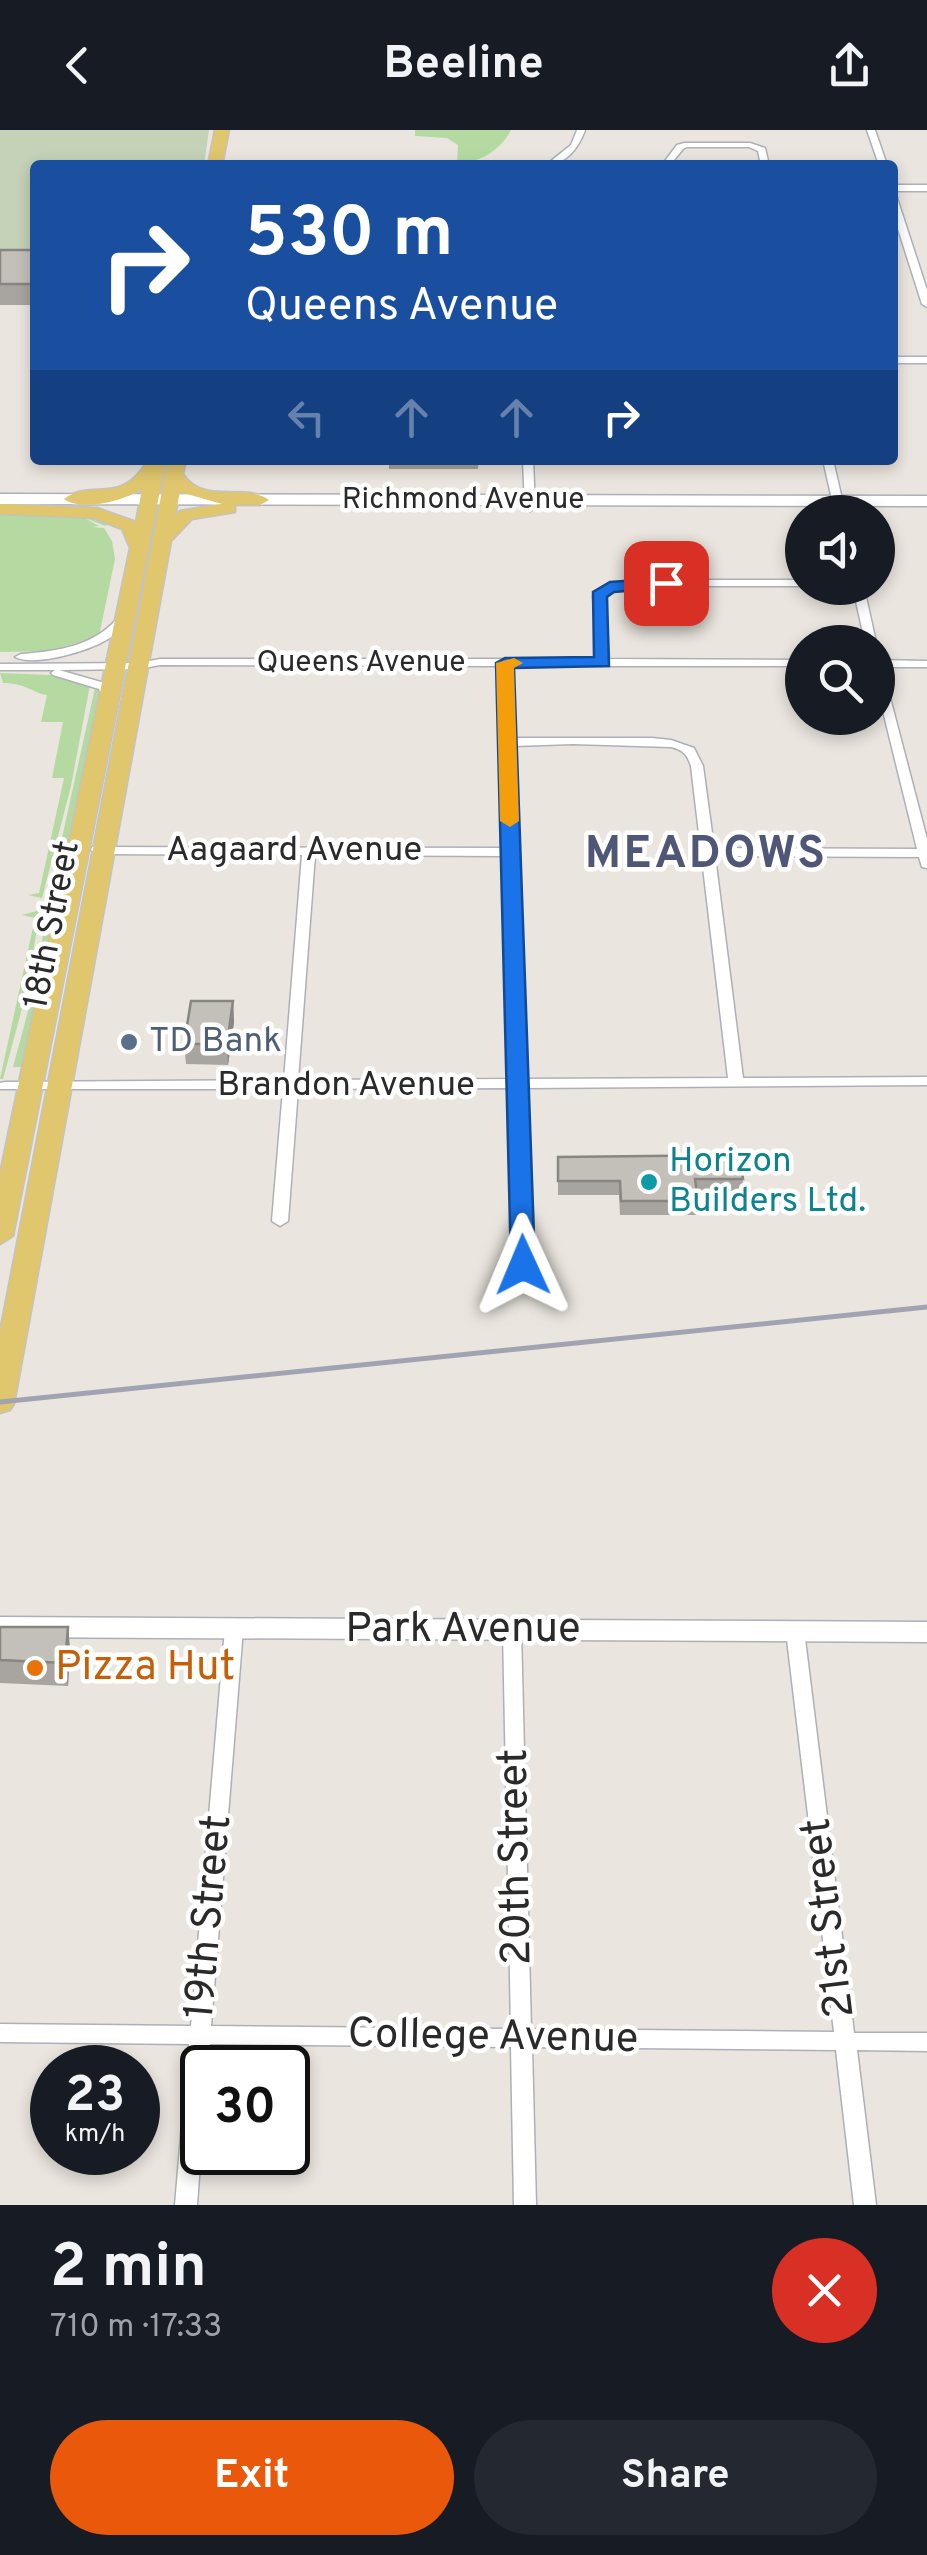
<!DOCTYPE html>
<meta charset="utf-8">
<style>
:root{--surface:#171b24;--page:#242831;--text:#f1f3f6;--muted:#9ea1a6;--accent:#ea580c}
body{margin:0;font-family:Overpass,sans-serif;background:var(--page);color:var(--text);height:100vh;display:flex;flex-direction:column;font-size:38px;white-space:nowrap}
*{box-sizing:border-box;margin:0}
p{font-size:32px;color:var(--muted)}
.icon{flex:none;width:55px;height:55px;fill:none;stroke:currentColor;stroke-width:2;stroke-linecap:round;stroke-linejoin:round}
.map{position:relative;height:2075px;overflow:hidden}
.sheet{display:flex;flex-direction:column;background:var(--surface);flex:1}
.sheet>*{flex:none}
.hud{position:absolute;left:30px;top:30px;width:868px;height:305px;border-radius:10px;box-shadow:0 5px 15px #0003;background:#1a4fa0;color:#fff;overflow:hidden}
.controls{position:absolute;left:785px;top:365px;display:grid;gap:20px}
.controls a{display:grid;place-items:center;width:110px;height:110px;border-radius:50%;background:var(--surface);box-shadow:0 5px 15px #0003;font-size:50px}
.speed{position:absolute;left:30px;top:1915px;display:flex;gap:20px;font-size:50px;font-weight:700;text-align:center}
.speed>*{display:grid;place-content:center;width:130px;height:130px;border-radius:50%;background:var(--surface);box-shadow:0 5px 15px #0003;line-height:1}
.speed small{font-size:25px;font-weight:400}
.speed .limit{border:5px solid #111;border-radius:15px;background:#fff;color:#111}
.pin{position:absolute;display:grid;place-items:center;width:85px;height:85px;color:#fff;margin:-42px;border-radius:20px;box-shadow:0 5px 15px #0006}
.me{position:absolute;width:110px;margin:-55px;rotate:359deg;stroke-linejoin:round;filter:drop-shadow(0 0 8px #0008)}
.turn{display:flex;align-items:center;gap:35px;height:210px;padding:0 50px;font-size:45px}
.turn .icon{width:130px;height:130px;stroke-width:2.5}
.turn b{display:block;font-size:70px;line-height:85px}
.lanes{display:flex;align-items:center;height:95px;padding:0 50px;background:#0003;justify-content:center;gap:50px;direction:ltr}
.lanes .off{opacity:.35}
.round{display:grid;place-items:center;flex:none;width:105px;height:105px;border-radius:52px;background:var(--page)}
.summary{display:flex;align-items:center;justify-content:space-between;height:170px;padding:0 50px}
h1{font-size:60px;font-weight:700;line-height:75px}
.primary-button{display:flex;gap:20px;margin-top:auto;padding:20px 50px}
.primary-button a{flex:1;height:115px;border-radius:60px;background:var(--accent);color:#fff;font-size:40px;font-weight:700;line-height:115px;text-align:center}
.primary-button a+a{background:var(--page);color:var(--text)}
header{display:flex;justify-content:space-between;align-items:center;height:130px;padding:0 50px;background:var(--surface);font-size:45px;font-weight:700}
.map>svg:first-child{display:block}
.green{fill:#b4daa1}
.cemetery{fill:#c4d2b7}
.lines{fill:none;stroke-linecap:round;stroke-linejoin:round}
.street-casing{stroke:#aeb0b9;stroke-width:3}
.secondary-casing{stroke:#aeb0b9;stroke-width:3}
.primary-casing{stroke:#c3c3c3;stroke-width:3}
.street{fill:#fff;fill-rule:evenodd}
.secondary{fill:#fff;fill-rule:evenodd}
.primary{fill:#e0c66d;fill-rule:evenodd}
.rail{stroke:#a1a3b2;stroke-width:5}
.wall{fill:#a8a49f}
.shaded-wall{fill:#888682}
.building{fill:#c3bfb9;stroke:#888682;stroke-width:2.5}
.route{fill:#1a73e8;stroke:#114b97;stroke-width:2.5}
.slow{fill:#f59e0b}
.service-dot{fill:#5c6f8a;stroke:#fff;stroke-width:4}
.culture-dot{fill:#0f9aa8;stroke:#fff;stroke-width:4}
.food-dot{fill:#e8710a;stroke:#fff;stroke-width:4}
.labels{text-anchor:middle;dominant-baseline:central;stroke-width:9;stroke-linejoin:round;paint-order:stroke}
.far-street-label{font-size:30px;fill:#2a2a2a;stroke:#fff}
.street-label{font-size:35px;fill:#2a2a2a;stroke:#fff}
.service-label{font-size:35px;fill:#4e5e75;stroke:#fff;text-anchor:start}
.culture-label{font-size:35px;fill:#0d838f;stroke:#fff;text-anchor:start}
.near-street-label{font-size:42px;fill:#2a2a2a;stroke:#fff}
.near-food-label{font-size:42px;fill:#c56008;stroke:#fff;text-anchor:start}
.district-label{font-size:45px;font-weight:bold;letter-spacing:2.5px;fill:#505675;stroke:#fff}
</style>
<header><svg class="icon" aria-label="back" viewBox="0 0 24 24"><path d="M15 5l-7 7 7 7"/></svg>Beeline<svg class="icon" aria-label="share" viewBox="0 0 24 24"><path d="M12 15V3M7 8l5-5 5 5M5 13v7h14v-7"/></svg></header>
<div class="map">
<svg width="927" height="2075" viewBox="0 0 927 2075">
<rect width="100%" height="100%" fill="#eae5de"/>
<g class="green">
<path d="M 415,0 L 511,0 C 501,20 478,34 457,33 L 458,15 L 447,8 L 415,6 Z"/>
<path d="M 0,381 L 72,384 L 115,391 L 105,396 L 83,387 L 99,396 L 92,397 L 104,398 L 112,411 L 115,429 L 99,506 L 52,521 L 0,522 Z"/>
<path d="M 0,543 L 50,545 L 90,555 L 71,656 L 42,768 L 28,765 L 39,763 L 64,648 L 52,648 L 63,592 L 41,592 L 47,565 C 35,564 26,553 3,553 Z"/>
<path d="M 95,558 L 101,561 L 69,726 L 58,726 Z"/>
<path d="M 40,780 L 27,860 L 3,949 L 0,949 L 35,788 L 22,785 Z"/>
<path d="M 47,781 L 55,788 L 25,937 L 13,937 L 34,859 Z"/>
</g>
<path class="cemetery" d="M 0,0 L 209,0 L 204,35 L 35,35 L 35,126 L 0,126 Z"/>
<g class="lines">
<g class="street-casing">
<g id="street">
<path d="M 577,0 L 585,0 C 579,17 566,35 546,35 L 571,15 Z"/>
<path d="M 867,0 L 875,0 L 887,35 L 879,35 Z"/>
<path d="M 684,13 L 750,13 L 765,18 L 769,35 L 761,35 L 758,21 L 749,17 L 687,17 L 683,19 L 670,35 L 662,35 L 677,15 Z"/>
<rect x="892" y="55" width="35" height="6"/>
<path d="M 892,63 L 896,65 L 927,160 L 927,177 L 922,174 L 892,80 Z"/>
<rect x="892" y="227" width="35" height="6"/>
<path d="M 523,330 L 533,330 L 535,378 L 530,381 L 525,378 Z"/>
<path d="M 823,330 L 833,330 L 845,382 L 835,382 Z"/>
<path d="M 632,450 L 802,450 L 802,456 L 632,456 L 614,460 L 605,467 L 609,529 L 802,530 L 802,536 L 511,536 L 513,608 L 652,608 L 671,610 L 694,618 L 703,636 L 714,718 L 917,719 L 878,561 L 878,530 L 927,531 L 927,537 L 882,537 L 927,709 L 927,738 L 922,737 L 919,727 L 715,726 L 743,948 L 927,947 L 927,955 L 525,958 L 531,1135 L 523,1140 L 515,1135 L 510,958 L 298,959 L 288,1091 L 280,1096 L 272,1091 L 283,959 L 0,959 L 0,953 L 5,952 L 284,950 L 302,725 L 97,724 L 91,720 L 92,717 L 504,718 L 499,536 L 160,535 L 139,539 L 59,540 L 108,554 L 115,570 L 109,574 L 105,573 L 99,559 L 53,545 L 51,543 L 55,540 L 0,540 L 0,534 L 139,533 L 160,529 L 597,529 L 593,466 L 606,455 ZM 573,614 L 671,617 C 683,620 687,624 691,636 L 728,948 L 525,949 L 514,616 ZM 315,725 L 504,726 L 510,949 L 298,950 Z"/>
<path d="M 853,458 L 864,458 L 876,512 L 865,512 Z"/>
<path d="M 125,483 L 131,486 C 124,495 118,503 108,509 C 89,521 35,537 15,527 L 21,524 C 59,521 97,516 121,484 Z"/>
<path d="M 234,1492 L 240,1494 L 243,1499 L 211,1896 L 511,1899 L 503,1500 L 506,1495 L 512,1493 L 518,1495 L 521,1500 L 531,1899 L 834,1902 L 786,1501 L 789,1496 L 795,1494 L 801,1496 L 804,1501 L 854,1903 L 927,1903 L 927,1921 L 857,1920 L 876,2075 L 854,2075 L 836,1920 L 532,1917 L 536,2075 L 514,2075 L 511,1917 L 210,1914 L 208,1938 L 202,1938 L 202,2006 L 197,2075 L 175,2075 L 189,1914 L 0,1912 L 0,1894 L 191,1896 L 225,1499 L 228,1494 Z"/>
</g>
</g>
<g class="secondary-casing">
<g id="secondary">
<path d="M 0,364 L 927,366 L 927,376 L 0,374 Z"/>
<path d="M 0,1487 L 927,1492 L 927,1512 L 0,1507 Z"/>
</g>
</g>
<g class="primary-casing">
<g id="primary">
<path d="M 215,0 L 229,0 L 222,35 L 208,35 Z"/>
<path d="M 148,330 L 166,330 L 13,1106 L 0,1114 L 0,1044 L 130,418 L 122,399 L 94,388 L 0,384 L 0,374 L 97,378 L 136,392 L 142,359 C 124,371 82,382 64,369 C 92,348 121,377 148,330 Z"/>
<path d="M 168,330 L 186,330 L 183,344 C 204,376 244,352 269,370 L 260,375 L 235,375 L 235,382 L 192,389 L 171,411 L 14,1274 L 10,1280 L 0,1283 L 0,1202 ZM 180,362 L 222,374 L 180,381 L 175,386 Z"/>
</g>
</g>
<use href="#street" class="street"/>
<use href="#secondary" class="secondary"/>
<use href="#primary" class="primary"/>
<path class="rail" d="M 0,1272 L 927,1177"/>
</g>
<g class="wall">
<rect x="0" y="120" width="35" height="55"/>
<path d="M 380,330 L 479,330 L 478,339 L 389,339 L 389,331 Z"/>
<path d="M 233,871 L 234,892 L 228,935 L 186,934 L 184,914 Z"/>
<path d="M 558,1027 L 743,1049 L 742,1063 L 697,1063 L 697,1085 L 620,1085 L 619,1065 L 558,1065 Z"/>
<path d="M 0,1497 L 68,1497 L 70,1520 L 68,1556 L 0,1553 Z"/>
</g>
<g class="shaded-wall">
<path d="M 233,871 L 234,892 L 228,935 L 227,914 Z"/>
<path d="M 68,1497 L 70,1520 L 68,1556 L 65,1533 Z"/>
</g>
<g class="building">
<rect x="0" y="120" width="35" height="34"/>
<path d="M 191,871 L 233,871 L 227,914 L 184,914 Z"/>
<path d="M 740,1025 L 743,1049 L 695,1049 L 698,1071 L 621,1071 L 620,1051 L 558,1051 L 558,1027 Z"/>
<path d="M 0,1497 L 68,1497 L 65,1533 L 0,1530 Z"/>
</g>
<path class="route" d="M 666,448 L 674,453 L 672,457 L 614,462 L 607,467 L 609,536 L 514,538 L 535,1135 L 523,1142 L 511,1135 L 496,533 L 505,528 L 594,527 L 593,462 L 610,452 Z"/>
<path class="slow" d="M 514,528 L 523,533 L 514,538 L 519,691 L 510,697 L 500,691 L 496,533 Z"/>
<circle class="service-dot" cx="129" cy="912" r="10"/>
<circle class="culture-dot" cx="649" cy="1052" r="10"/>
<circle class="food-dot" cx="35" cy="1538" r="10"/>
<g class="labels">
<g class="far-street-label">
<text x="463" y="370">Richmond Avenue</text>
<text x="361" y="533">Queens Avenue</text>
</g>
<g class="street-label">
<text x="294" y="721">Aagaard Avenue</text>
<text transform="translate(53 795) rotate(-79)">18th Street</text>
<text x="346" y="956">Brandon Avenue</text>
</g>
<g class="service-label">
<text x="149" y="912">TD Bank</text>
</g>
<g class="culture-label">
<text x="669" y="1032">Horizon<tspan x="669" dy="40">Builders Ltd.</tspan></text>
</g>
<g class="near-street-label">
<text x="463" y="1500">Park Avenue</text>
<text transform="translate(517 1727) rotate(-91)">20th Street</text>
<text transform="translate(210 1787) rotate(-85)">19th Street</text>
<text transform="translate(830 1788) rotate(-97)">21st Street</text>
<text transform="translate(493 1908) rotate(1)">College Avenue</text>
</g>
<g class="near-food-label">
<text x="55" y="1538">Pizza Hut</text>
</g>
<g class="district-label">
<text x="706" y="725">MEADOWS</text>
</g>
</g>
</svg>
<div class="controls">
<a><svg class="icon" aria-label="sound" viewBox="0 0 24 24"><path d="M4 9h4l5-4v14l-5-4H4zM17 9q2 3 0 6"/></svg></a>
<a><svg class="icon" aria-label="search" viewBox="0 0 24 24"><circle cx="10" cy="10" r="6"/><path d="M15 15l6 6"/></svg></a>
</div>
<div class="speed"><div>23<small>km/h</small></div><div class="limit">30</div></div>
<div class="pin" style="left:666px;top:453px;background:#d93025"><svg class="icon" aria-label="arrive" viewBox="0 0 24 24"><path d="M6 21V4h12l-3 4 3 4H6"/></svg></div>
<svg class="me" style="left:523px;top:1135px" viewBox="-20 -20 40 40"><path d="M0-17L14 15 0 8-14 15z" fill="#1a73e8" stroke="#fff" stroke-width="4"/></svg>
<div class="hud">
<div class="turn"><svg class="icon" aria-label="right" viewBox="0 0 24 24"><path d="M7 20v-9h11M14 6l5 5-5 5"/></svg><div><b>530 m</b>Queens Avenue</div></div>
<div class="lanes"><svg class="icon off" aria-label="left" viewBox="0 0 24 24"><path d="M17 20v-9H6M10 6l-5 5 5 5"/></svg><svg class="icon off" aria-label="ahead" viewBox="0 0 24 24"><path d="M12 20V5M6 11l6-6 6 6"/></svg><svg class="icon off" aria-label="ahead" viewBox="0 0 24 24"><path d="M12 20V5M6 11l6-6 6 6"/></svg><svg class="icon" aria-label="right" viewBox="0 0 24 24"><path d="M7 20v-9h11M14 6l5 5-5 5"/></svg></div>
</div>
</div>
<section class="sheet">
<div class="summary"><div><h1>2 min</h1><p>710 m · 17:33</p></div><a class="round" style="background:#d93025;color:#fff"><svg class="icon" aria-label="close" viewBox="0 0 24 24"><path d="M6 6l12 12M18 6L6 18"/></svg></a></div>
<div class="primary-button"><a>Exit</a><a>Share</a></div>
</section>
